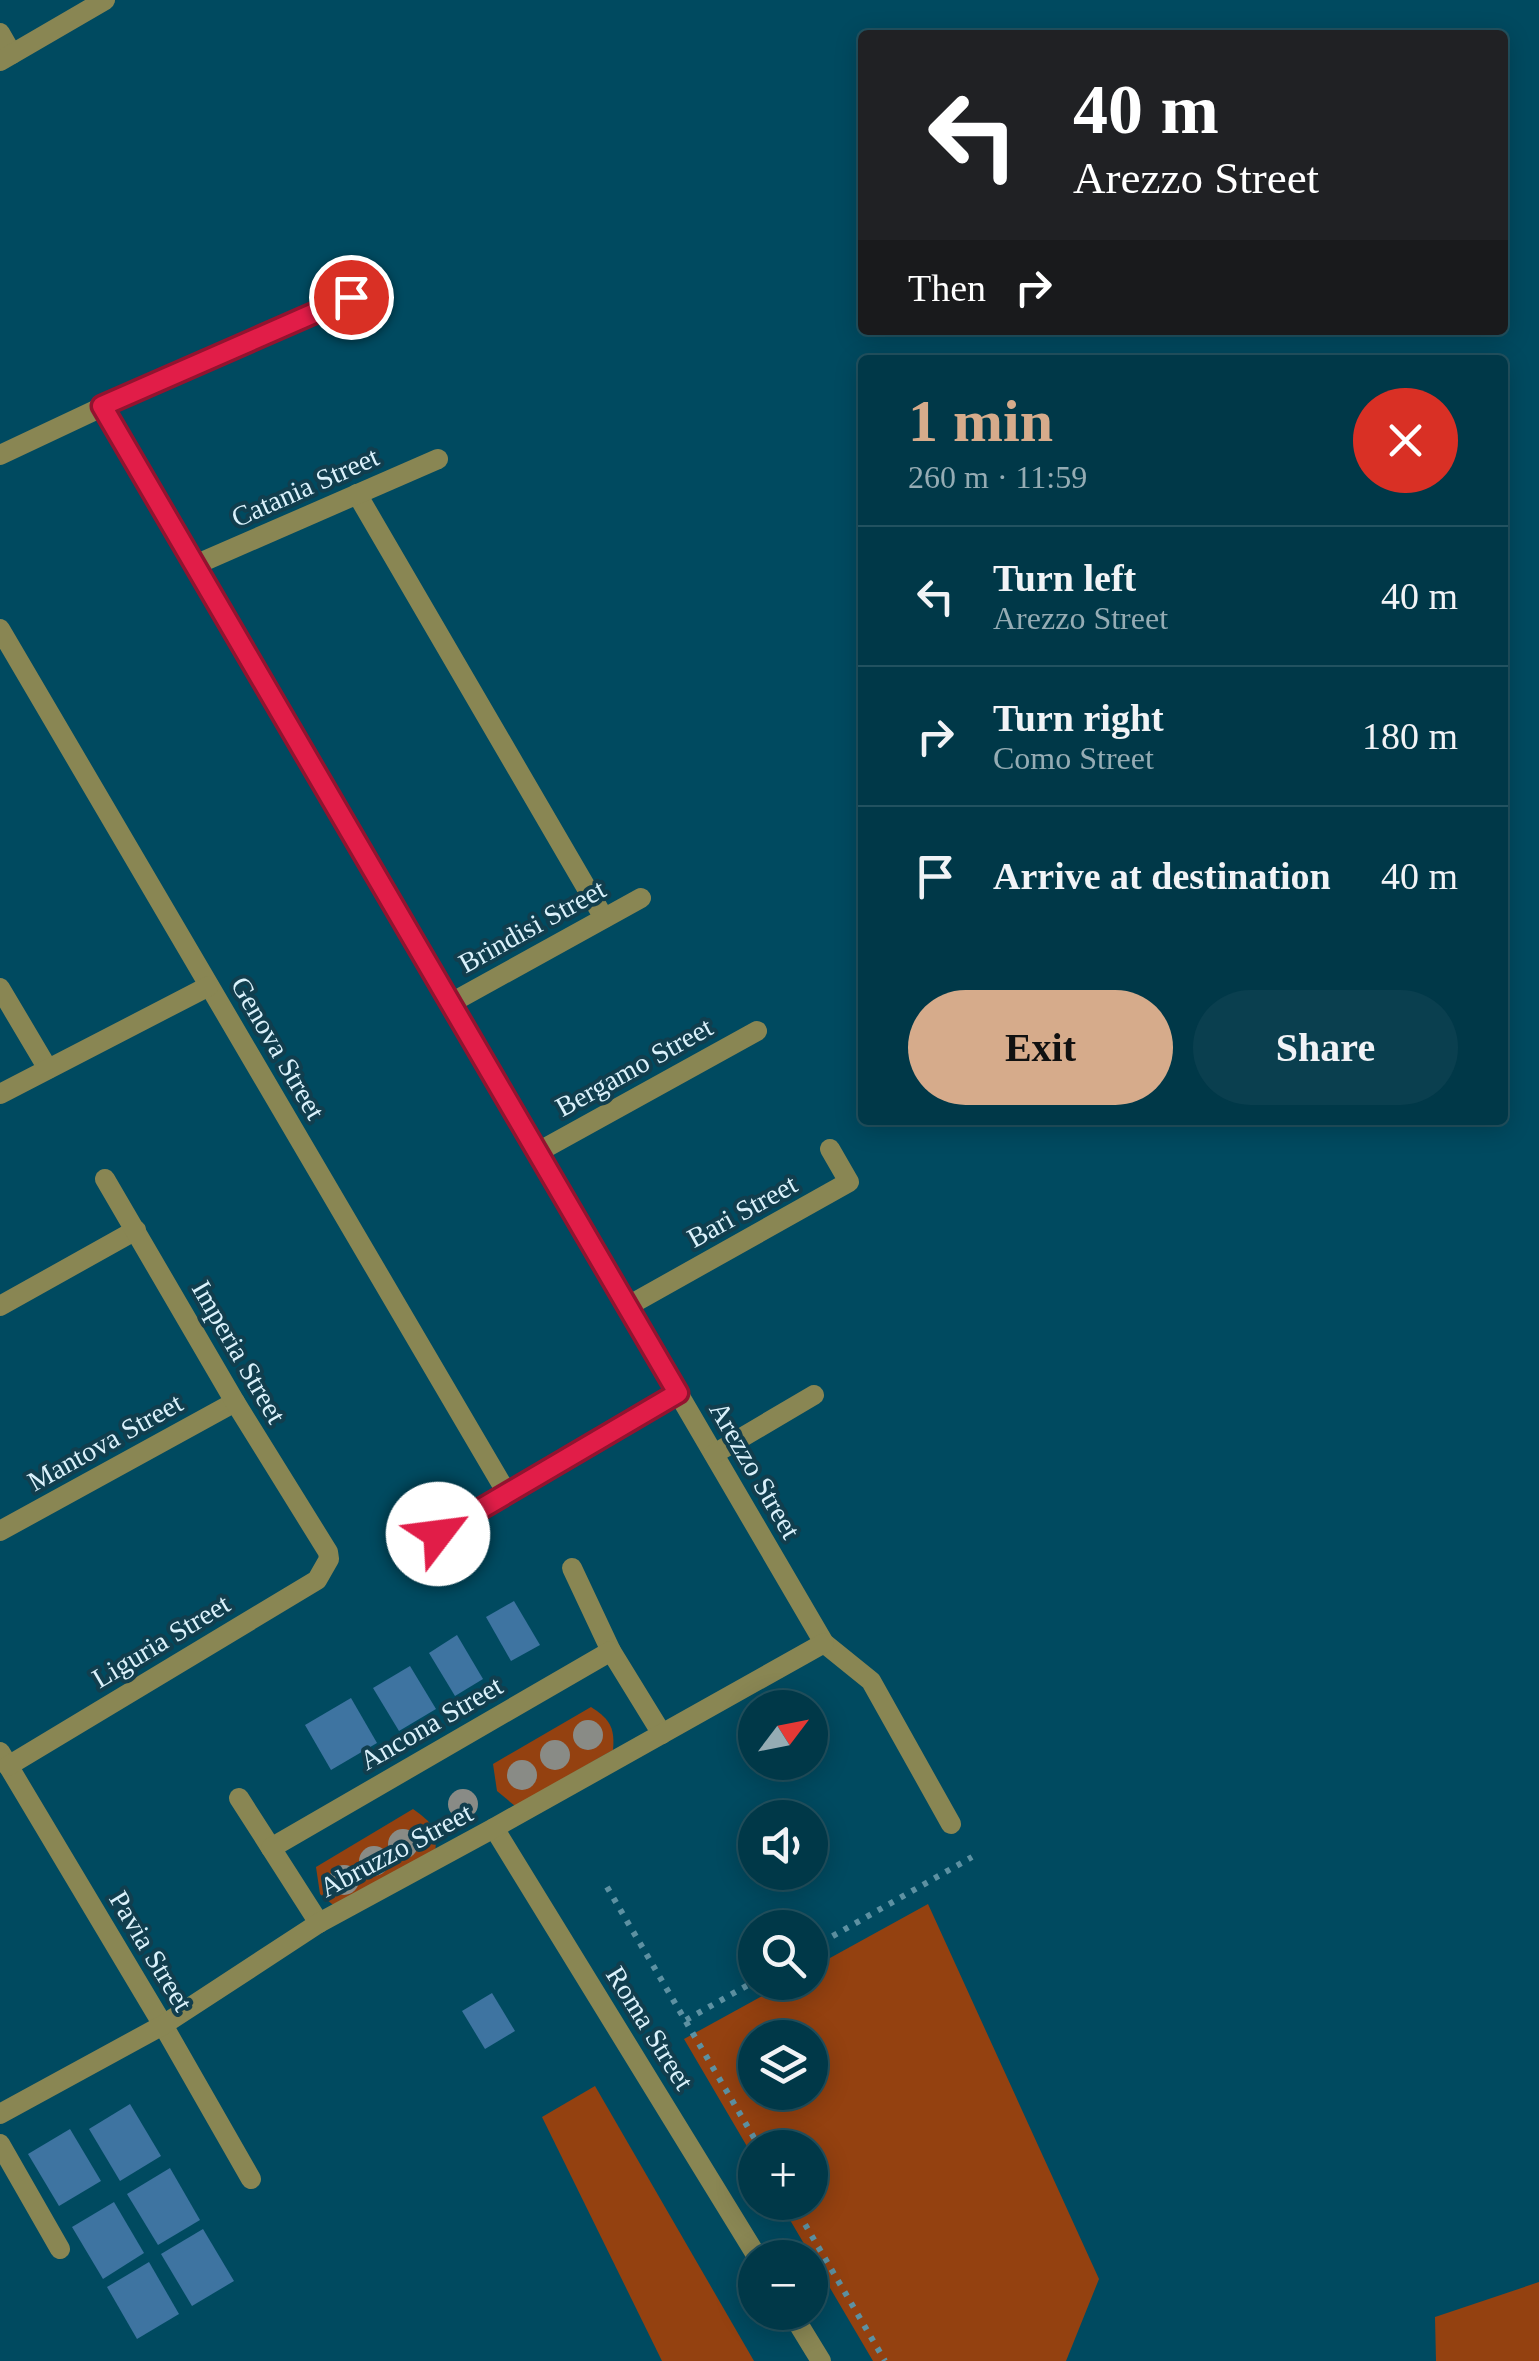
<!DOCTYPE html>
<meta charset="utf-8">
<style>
:root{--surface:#003848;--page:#0a3f4f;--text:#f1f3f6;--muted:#95acb4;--line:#225260;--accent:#d6ab8b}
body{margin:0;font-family:"Times New Roman",serif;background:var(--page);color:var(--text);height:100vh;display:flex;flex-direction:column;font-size:38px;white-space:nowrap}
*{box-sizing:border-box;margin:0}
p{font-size:32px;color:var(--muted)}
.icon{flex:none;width:55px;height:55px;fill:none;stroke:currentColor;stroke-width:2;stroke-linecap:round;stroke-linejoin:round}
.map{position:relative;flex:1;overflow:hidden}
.details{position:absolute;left:858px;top:355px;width:650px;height:770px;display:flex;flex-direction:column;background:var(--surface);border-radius:10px;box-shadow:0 5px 25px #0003,0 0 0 2px var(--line)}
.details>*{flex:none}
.hud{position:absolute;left:858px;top:30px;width:650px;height:305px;border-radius:10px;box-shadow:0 5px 25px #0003,0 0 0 2px var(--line);background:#202124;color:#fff;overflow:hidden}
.needle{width:65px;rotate:58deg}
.tools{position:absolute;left:738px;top:1690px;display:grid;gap:20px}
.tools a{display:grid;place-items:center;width:90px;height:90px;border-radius:50%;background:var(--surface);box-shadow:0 5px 25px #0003,0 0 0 2px var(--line);font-size:50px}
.pin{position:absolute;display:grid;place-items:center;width:85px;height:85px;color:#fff;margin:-42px;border:5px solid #fff;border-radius:50%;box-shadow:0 2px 10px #0007}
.me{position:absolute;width:110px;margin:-55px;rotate:60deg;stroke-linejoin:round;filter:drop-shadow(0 0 8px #0008)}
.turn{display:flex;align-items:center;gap:35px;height:210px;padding:0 50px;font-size:45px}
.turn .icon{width:130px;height:130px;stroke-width:2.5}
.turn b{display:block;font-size:70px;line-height:85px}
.then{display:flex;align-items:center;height:95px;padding:0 50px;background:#0003;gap:20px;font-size:38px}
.round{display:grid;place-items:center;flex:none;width:105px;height:105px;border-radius:52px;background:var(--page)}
.overview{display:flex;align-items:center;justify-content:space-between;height:170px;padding:0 50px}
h1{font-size:60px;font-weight:700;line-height:75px;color:var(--accent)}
.primary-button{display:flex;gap:20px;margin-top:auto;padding:20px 50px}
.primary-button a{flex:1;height:115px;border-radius:60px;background:var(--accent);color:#111;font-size:40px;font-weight:700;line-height:115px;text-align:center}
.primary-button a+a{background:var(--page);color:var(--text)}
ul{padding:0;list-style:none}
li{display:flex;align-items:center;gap:30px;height:140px;padding:0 50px;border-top:2px solid var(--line)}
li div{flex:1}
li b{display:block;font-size:38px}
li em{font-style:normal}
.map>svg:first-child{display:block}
.green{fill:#944110;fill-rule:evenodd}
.building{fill:#3e74a1}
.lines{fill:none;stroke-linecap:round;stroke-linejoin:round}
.path{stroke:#5d91a2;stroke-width:6;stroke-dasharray:5 8;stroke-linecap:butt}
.minor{stroke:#898653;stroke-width:20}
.tree{fill:#898b86}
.route-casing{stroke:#92132f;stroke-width:25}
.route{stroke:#e11d48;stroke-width:18}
.labels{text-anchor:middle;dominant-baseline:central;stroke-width:8;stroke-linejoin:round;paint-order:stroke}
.street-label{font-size:28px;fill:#daf1fb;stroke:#113e4e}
</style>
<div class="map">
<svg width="1539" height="2361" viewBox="0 0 1539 2361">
<rect width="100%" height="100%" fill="#004a60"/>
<g class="green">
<path d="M 591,1707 C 610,1719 615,1728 613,1750 L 515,1806 L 497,1791 L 493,1764 Z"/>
<path d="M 413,1809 C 432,1822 438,1830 435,1853 L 338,1909 L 320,1894 L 316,1867 Z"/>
<path d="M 928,1904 L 1099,2279 L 1066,2361 L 873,2361 L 780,2203 L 810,2202 L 810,2148 L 755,2148 L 755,2160 L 684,2039 L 786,1983 L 810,1982 L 810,1969 ZM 755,2038 L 810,2038 L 810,2092 L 755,2092 Z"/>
<path d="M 595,2086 L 754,2361 L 662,2361 L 542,2117 Z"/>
<path d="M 1539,2282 L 1539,2361 L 1436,2361 L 1435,2317 Z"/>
</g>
<g class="building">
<path d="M 514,1601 L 540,1645 L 511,1661 L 486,1617 Z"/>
<path d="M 457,1635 L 483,1679 L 455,1696 L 429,1653 Z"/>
<path d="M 410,1666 L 436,1709 L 399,1731 L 373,1688 Z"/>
<path d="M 351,1698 L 377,1743 L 331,1770 L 305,1725 Z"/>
<path d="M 492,1993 L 515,2031 L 485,2049 L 462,2011 Z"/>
<path d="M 130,2104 L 161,2156 L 120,2181 L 89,2129 Z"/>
<path d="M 70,2129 L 101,2181 L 59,2206 L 28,2154 Z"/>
<path d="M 170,2168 L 200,2220 L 158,2245 L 127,2194 Z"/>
<path d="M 114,2202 L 144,2253 L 103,2279 L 72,2227 Z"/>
<path d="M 203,2229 L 234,2281 L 192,2306 L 161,2254 Z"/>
<path d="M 149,2262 L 179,2314 L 137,2339 L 107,2287 Z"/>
</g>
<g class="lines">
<g class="path">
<path d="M 607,1887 L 760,2148"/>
<path d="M 810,1949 L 972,1857"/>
<path d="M 686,2020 L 755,1981"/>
<path d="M 792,2202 L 885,2361"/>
</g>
<g class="minor">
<path d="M 0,33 L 12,54"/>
<path d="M 0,61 L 105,0"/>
<path d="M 102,407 L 824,1643 L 871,1681 L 951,1824"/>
<path d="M 0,455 L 102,407 L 351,297"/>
<path d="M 357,494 L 604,918"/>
<path d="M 195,565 L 438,459"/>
<path d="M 0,629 L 508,1495"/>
<path d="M 0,988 L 48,1069"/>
<path d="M 451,1003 L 641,898"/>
<path d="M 0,1094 L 209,986"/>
<path d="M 538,1152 L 757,1031"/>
<path d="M 0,1306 L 136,1230"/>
<path d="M 628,1306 L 849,1182 L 830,1149"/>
<path d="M 714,1454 L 814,1395"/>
<path d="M 0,1531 L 235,1402"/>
<path d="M 439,1535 L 678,1393"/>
<path d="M 572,1568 L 611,1651"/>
<path d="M 0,1752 L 163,2025 L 251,2179"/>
<path d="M 8,1766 L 317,1580 L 329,1559 L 328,1552 L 235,1402 L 105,1179"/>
<path d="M 239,1798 L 271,1848"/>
<path d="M 494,1828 L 758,2258"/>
<path d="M 319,1923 L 271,1848 L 611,1651 L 662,1734"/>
<path d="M 0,2114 L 163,2025 L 319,1923 L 494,1828 L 824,1643"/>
<path d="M 0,2144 L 60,2249"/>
<path d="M 791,2312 L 821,2361"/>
</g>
</g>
<g class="tree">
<circle cx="588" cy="1735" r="15"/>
<circle cx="555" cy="1755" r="15"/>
<circle cx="522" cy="1775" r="15"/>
<circle cx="463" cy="1804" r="15"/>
<circle cx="403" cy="1844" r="15"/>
<circle cx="374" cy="1861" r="15"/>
<circle cx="344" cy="1880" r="15"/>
</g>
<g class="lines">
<g class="route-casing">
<path id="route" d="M 351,297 L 102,406 L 678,1393 L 438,1534"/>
</g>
<use href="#route" class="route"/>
</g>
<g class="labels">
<g class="street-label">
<text transform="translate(305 487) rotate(-24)">Catania Street</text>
<text transform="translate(532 926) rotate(-29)">Brindisi Street</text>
<text transform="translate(278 1048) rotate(60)">Genova Street</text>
<text transform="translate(634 1067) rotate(-29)">Bergamo Street</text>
<text transform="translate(742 1211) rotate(-29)">Bari Street</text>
<text transform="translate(239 1352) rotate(60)">Imperia Street</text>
<text transform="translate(105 1442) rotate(-29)">Mantova Street</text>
<text transform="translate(755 1470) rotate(60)">Arezzo Street</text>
<text transform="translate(161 1641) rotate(-31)">Liguria Street</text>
<text transform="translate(431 1723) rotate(-30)">Ancona Street</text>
<text transform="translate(396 1850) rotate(-28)">Abruzzo Street</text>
<text transform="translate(151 1951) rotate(59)">Pavia Street</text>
<text transform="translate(650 2028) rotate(58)">Roma Street</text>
</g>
</g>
</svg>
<div class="tools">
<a><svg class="needle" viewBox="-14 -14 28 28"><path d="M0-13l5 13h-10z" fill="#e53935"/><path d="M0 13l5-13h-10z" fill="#95acb4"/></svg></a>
<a><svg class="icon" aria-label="sound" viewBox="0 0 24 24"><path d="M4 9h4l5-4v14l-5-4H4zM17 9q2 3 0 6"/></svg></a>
<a><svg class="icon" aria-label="search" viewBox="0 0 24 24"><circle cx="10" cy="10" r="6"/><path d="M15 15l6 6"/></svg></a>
<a><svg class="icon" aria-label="layers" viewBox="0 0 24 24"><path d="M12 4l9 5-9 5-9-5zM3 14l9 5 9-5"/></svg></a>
<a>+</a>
<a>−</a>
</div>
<div class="pin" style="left:351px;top:297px;background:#d93025"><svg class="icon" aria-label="arrive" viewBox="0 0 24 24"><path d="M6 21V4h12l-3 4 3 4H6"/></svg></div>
<svg class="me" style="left:438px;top:1534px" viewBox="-20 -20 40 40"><circle r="19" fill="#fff"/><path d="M0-13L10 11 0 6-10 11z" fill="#e11d48"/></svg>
<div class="hud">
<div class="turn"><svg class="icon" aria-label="left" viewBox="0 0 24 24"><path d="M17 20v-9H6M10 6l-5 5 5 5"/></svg><div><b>40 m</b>Arezzo Street</div></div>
<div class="then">Then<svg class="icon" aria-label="right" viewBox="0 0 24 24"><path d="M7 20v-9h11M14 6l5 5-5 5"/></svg></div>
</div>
<section class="details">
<div class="overview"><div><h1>1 min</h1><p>260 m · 11:59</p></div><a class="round" style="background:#d93025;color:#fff"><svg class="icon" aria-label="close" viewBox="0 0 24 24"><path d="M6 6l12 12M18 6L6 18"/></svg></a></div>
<ul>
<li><svg class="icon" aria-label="left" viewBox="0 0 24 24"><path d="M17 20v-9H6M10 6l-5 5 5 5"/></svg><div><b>Turn left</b><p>Arezzo Street</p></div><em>40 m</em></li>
<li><svg class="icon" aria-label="right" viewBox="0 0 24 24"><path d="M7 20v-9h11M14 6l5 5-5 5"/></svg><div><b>Turn right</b><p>Como Street</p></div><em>180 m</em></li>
<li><svg class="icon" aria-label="arrive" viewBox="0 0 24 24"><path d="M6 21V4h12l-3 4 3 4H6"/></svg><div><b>Arrive at destination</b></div><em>40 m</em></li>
</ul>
<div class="primary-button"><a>Exit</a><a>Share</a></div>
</section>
</div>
